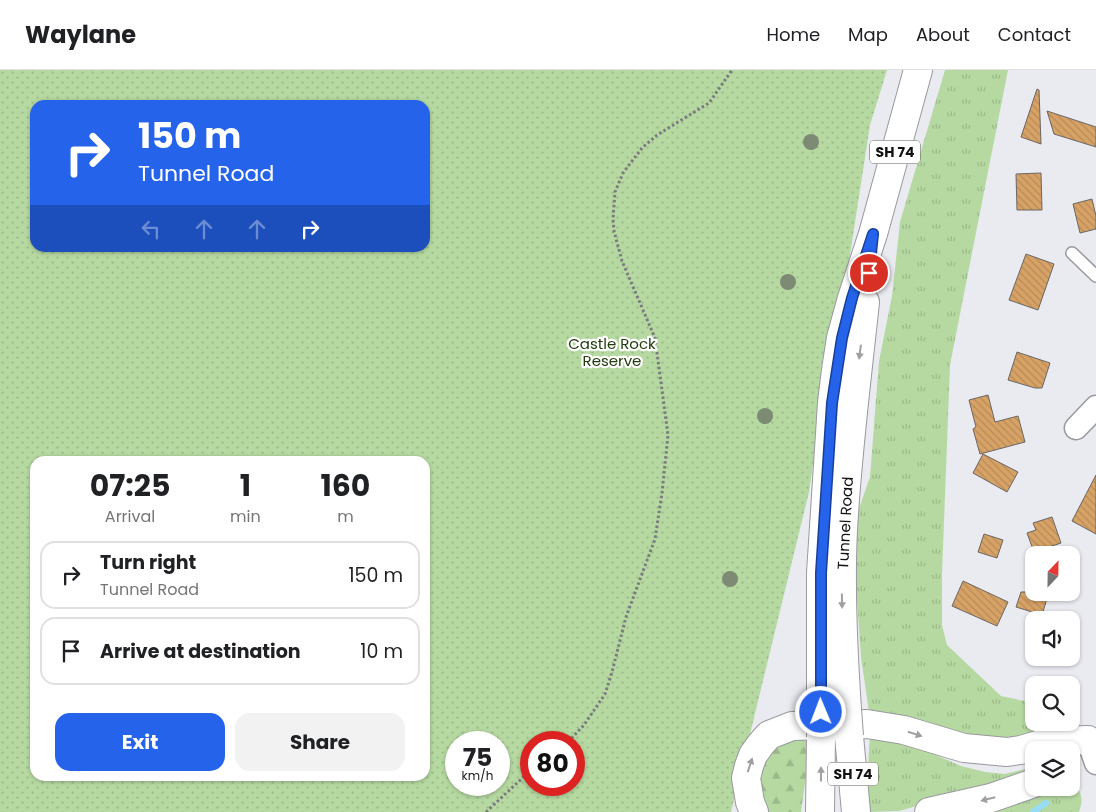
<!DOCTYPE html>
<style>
:root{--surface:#fff;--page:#f2f2f2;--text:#202124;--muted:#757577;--line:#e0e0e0;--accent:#2563eb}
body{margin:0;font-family:Poppins,sans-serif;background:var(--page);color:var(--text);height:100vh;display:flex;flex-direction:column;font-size:19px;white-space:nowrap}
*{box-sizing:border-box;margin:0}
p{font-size:16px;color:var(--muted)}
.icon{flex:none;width:28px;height:28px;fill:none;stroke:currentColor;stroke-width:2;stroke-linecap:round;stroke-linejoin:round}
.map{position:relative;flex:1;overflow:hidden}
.drawer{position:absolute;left:30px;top:386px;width:400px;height:325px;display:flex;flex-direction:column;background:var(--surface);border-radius:15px;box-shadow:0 1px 4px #0004}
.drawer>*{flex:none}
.hud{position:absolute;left:30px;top:30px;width:400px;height:152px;border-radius:15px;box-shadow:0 1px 4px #0004;background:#2563eb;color:#fff;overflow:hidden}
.needle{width:32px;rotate:22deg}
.tools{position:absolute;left:1025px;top:476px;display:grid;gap:10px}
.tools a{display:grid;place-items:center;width:55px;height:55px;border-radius:10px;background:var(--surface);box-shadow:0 1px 4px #0004;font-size:25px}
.speed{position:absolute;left:445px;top:661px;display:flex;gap:10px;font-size:25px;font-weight:700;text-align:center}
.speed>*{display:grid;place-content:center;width:65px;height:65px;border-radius:50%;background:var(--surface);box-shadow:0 1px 4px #0004;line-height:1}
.speed small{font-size:12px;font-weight:400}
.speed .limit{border:8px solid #d22;background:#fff;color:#111}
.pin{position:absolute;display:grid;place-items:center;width:42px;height:42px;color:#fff;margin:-21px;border:2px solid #fff;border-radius:50%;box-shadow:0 1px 5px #0007}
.me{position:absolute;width:55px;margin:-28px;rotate:359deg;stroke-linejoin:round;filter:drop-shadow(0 0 4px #0008)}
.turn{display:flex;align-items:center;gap:18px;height:105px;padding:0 25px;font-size:22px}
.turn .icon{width:65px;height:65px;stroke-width:2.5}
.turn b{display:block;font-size:35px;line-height:42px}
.lanes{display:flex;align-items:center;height:48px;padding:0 25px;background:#0003;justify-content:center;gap:25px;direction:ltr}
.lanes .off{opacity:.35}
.eta{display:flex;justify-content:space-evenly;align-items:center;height:85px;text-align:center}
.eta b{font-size:30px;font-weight:700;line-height:35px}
.cta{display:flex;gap:10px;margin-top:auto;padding:10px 25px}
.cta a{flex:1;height:58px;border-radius:15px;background:var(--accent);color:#fff;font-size:20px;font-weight:700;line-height:58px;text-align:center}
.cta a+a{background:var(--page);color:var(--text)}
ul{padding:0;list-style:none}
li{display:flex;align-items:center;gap:15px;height:68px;margin:0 10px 8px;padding:0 15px;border:2px solid var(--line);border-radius:15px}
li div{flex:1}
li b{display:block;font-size:19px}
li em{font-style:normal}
header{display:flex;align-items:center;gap:30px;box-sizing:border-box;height:70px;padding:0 25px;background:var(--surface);border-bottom:1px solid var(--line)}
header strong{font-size:24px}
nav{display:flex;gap:28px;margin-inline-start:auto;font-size:18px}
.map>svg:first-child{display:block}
.grass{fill:url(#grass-tufts)}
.forest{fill:url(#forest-firs)}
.park{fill:url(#park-dots);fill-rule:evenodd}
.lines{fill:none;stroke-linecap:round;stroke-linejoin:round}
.stream{stroke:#96def7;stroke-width:6}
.building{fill:url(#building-back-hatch);stroke:#6a6662}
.service-casing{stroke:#99999f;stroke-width:14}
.minor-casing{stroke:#99999f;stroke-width:25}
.trunk-casing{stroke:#99999f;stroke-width:30}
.path{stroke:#7a7a7f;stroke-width:3;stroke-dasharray:2.5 2.5;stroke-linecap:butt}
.service{stroke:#fff;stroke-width:11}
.minor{stroke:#fff;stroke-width:22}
.trunk{stroke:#fff;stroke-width:28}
.trunk-bridge-casing{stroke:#99999f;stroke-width:30;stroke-linecap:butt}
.trunk-bridge{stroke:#fff;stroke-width:28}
.tree{fill:#7d8a74}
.oneway{fill:#a0a0a1}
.route-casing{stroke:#184099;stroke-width:12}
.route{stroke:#2563eb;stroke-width:9}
.labels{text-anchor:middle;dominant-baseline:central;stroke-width:4.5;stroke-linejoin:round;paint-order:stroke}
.shield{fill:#fff;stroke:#59595a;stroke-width:1}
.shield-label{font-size:14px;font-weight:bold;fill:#121214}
.park-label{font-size:15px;fill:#233c0e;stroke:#fff}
.street-label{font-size:15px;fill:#121214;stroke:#fff}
</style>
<header>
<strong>Waylane</strong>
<nav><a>Home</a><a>Map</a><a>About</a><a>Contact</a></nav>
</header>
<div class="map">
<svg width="1096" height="742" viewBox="0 0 1096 742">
<defs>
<pattern id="grass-tufts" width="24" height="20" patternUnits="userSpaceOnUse" patternTransform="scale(1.25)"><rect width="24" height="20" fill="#b6d9a1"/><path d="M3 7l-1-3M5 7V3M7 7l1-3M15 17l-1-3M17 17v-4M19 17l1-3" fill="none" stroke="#9bb98a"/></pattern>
<pattern id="forest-firs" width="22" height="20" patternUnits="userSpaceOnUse" patternTransform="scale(1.25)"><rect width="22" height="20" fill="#b6d9a1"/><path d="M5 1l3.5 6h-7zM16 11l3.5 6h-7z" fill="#9bb98a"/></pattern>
<pattern id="park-dots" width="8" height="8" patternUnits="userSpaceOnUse" patternTransform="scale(1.25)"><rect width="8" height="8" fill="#b6d9a1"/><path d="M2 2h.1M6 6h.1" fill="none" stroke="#9bb98a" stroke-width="1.8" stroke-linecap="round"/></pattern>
<pattern id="building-back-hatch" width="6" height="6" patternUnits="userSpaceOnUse" patternTransform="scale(1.25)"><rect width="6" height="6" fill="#d7a266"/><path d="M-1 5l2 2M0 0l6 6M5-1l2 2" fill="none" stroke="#b88a58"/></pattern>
</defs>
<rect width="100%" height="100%" fill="#eaeaf1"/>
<g class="grass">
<path d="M 945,0 L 1008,0 L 950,295 L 942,504 L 942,555 L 947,575 L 1001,626 L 1034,633 L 1034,652 L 1065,653 L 1032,669 L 979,672 L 869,642 L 861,587 L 856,515 L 856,447 L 870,407 L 879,291 L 892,226 L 900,152 Z"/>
<path d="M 870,665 L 920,678 L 961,696 L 985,702 L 1005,704 L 1034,697 L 1034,703 L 899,741 L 870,742 C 867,716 868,692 870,665 Z"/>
<path d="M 1068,718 L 1078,719 C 1083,727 1082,733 1079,742 L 965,742 L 1012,733 Z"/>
</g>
<path class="forest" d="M 805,667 C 810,691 804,718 801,742 L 767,742 L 755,723 C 763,687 768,677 805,667 Z"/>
<path class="park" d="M 0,0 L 887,0 L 870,55 L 849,191 L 826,306 L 809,422 L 731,742 L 0,742 ZM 35,35 L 425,35 L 425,178 L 35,178 ZM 35,391 L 425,391 L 425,706 L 35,706 ZM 456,672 L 499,672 L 499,715 L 456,715 ZM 531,672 L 574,672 L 574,715 L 531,715 Z"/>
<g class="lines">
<path class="stream" d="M 1033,742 L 1046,733"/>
</g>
<g class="building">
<path d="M 1037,19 L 1039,20 L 1041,74 L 1021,67 Z"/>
<path d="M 1047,41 L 1096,57 L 1096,77 L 1054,64 Z"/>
<path d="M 1041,103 L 1042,140 L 1017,140 L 1016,104 Z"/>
<path d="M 1092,129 L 1096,146 L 1096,159 L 1080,163 L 1073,134 Z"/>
<path d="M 1026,184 L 1054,194 L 1038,240 L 1009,230 Z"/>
<path d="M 1017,282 L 1050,293 L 1042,318 L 1035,318 L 1008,310 Z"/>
<path d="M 988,325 L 995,352 L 1018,346 L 1025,372 L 980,384 L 973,359 L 976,357 L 969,330 Z"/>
<path d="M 983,384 L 1018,402 L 1007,422 L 973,403 Z"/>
<path d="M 1096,405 L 1096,464 L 1072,451 Z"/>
<path d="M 1052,447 L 1061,473 L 1034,482 L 1027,463 L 1036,460 L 1033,453 Z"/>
<path d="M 984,464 L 1003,470 L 997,488 L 978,482 Z"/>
<path d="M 963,511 L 1008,532 L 997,556 L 952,536 Z"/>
<path d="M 1021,522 L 1049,522 L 1042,545 L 1016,537 Z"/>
</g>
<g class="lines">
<g class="service-casing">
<path id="service" d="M 1072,183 L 1096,206"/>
</g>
<g class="minor-casing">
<g id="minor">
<path d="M 1076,358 L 1096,337"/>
<path d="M 1088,670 L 1096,693"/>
</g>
</g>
<g class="trunk-casing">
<g id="trunk">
<path d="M 847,639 C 843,580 840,520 843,460 C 847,384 857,308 865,232"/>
<path d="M 821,642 L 821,503 L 832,333 L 836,300 L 841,268 L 852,228 L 873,164 L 918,0"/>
<path d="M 849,666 L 856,742"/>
<path d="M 754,742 L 750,732 L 746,708 L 749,696 L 753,685 L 761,674 L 769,665 L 792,656 L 867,654 L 904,660 L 964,678 L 1007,682 L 1021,680 L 1051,671 L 1088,670"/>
<path d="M 820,742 L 821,667"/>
<path d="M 929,742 L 991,728 L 1034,713"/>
</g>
</g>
<g class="path">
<path d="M 568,672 L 584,655 L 605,624 L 612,602 L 626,547 L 655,469 L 662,423 L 668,365 L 655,268 L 622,191 L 614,161 L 613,149 L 615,122 L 623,103 L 642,78 L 657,65 L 709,33 L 732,0"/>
<path d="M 486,742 L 531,700"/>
</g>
<use href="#service" class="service"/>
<use href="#minor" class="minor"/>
<use href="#trunk" class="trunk"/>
<g class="trunk-bridge-casing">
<g id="trunk-bridge">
<path d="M 847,639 L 849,666"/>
<path d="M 821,642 L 821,667"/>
</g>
</g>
<use href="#trunk-bridge" class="trunk-bridge"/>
</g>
<g class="tree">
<circle cx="811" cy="72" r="8"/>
<circle cx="788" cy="212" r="8"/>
<circle cx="765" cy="346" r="8"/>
<circle cx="730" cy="509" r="8"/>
</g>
<defs><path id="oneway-solid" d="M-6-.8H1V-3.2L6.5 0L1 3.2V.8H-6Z" transform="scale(1.25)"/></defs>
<g class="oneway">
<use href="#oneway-solid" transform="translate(860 282) rotate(97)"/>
<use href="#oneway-solid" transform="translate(842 531) rotate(89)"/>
<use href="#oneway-solid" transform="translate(915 664) rotate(18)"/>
<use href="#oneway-solid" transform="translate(750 695) rotate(-72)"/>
<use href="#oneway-solid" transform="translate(821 704) rotate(-90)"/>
<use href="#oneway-solid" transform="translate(988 729) rotate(166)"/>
</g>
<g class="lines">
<g class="route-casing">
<path id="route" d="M 821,642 L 821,503 L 832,333 L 842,268 L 852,228 L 873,164 L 869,203"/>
</g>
<use href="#route" class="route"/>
</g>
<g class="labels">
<g class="shield">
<rect x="870" y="70.5" width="50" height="23" rx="4"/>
<rect x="828" y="692.5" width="50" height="23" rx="4"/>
</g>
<g class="shield-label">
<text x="895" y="82">SH 74</text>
<text x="853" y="704">SH 74</text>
</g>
<g class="park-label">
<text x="612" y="273">Castle Rock<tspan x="612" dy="17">Reserve</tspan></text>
</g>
<g class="street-label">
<text transform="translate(845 453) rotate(-87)">Tunnel Road</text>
</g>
</g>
</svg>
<div class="tools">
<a><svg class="needle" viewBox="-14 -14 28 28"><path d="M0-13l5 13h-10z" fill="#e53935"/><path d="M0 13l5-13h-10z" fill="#757577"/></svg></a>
<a><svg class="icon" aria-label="sound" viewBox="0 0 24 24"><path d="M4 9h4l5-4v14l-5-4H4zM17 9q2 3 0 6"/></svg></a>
<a><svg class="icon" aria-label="search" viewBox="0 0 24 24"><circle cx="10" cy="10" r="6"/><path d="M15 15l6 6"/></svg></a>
<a><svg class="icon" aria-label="layers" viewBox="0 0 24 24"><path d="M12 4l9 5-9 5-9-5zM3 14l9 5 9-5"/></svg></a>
</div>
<div class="speed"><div>75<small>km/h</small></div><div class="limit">80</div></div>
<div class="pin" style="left:869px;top:203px;background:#d93025"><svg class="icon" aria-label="arrive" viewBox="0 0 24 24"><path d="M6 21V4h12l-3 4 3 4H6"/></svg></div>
<svg class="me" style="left:821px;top:642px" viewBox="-20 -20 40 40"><circle r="17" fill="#2563eb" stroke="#fff" stroke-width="3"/><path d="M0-11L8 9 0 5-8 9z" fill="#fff"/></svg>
<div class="hud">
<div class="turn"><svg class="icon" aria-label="right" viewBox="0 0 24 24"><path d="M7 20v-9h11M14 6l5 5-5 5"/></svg><div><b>150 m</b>Tunnel Road</div></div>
<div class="lanes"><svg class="icon off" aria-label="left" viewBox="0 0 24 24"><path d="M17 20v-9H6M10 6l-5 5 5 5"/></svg><svg class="icon off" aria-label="ahead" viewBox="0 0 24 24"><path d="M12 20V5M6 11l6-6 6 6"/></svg><svg class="icon off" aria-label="ahead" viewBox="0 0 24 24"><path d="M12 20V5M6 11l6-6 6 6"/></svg><svg class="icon" aria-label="right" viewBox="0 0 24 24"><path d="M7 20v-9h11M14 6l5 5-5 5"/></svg></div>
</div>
<section class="drawer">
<div class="eta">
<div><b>07:25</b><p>Arrival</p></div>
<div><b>1</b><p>min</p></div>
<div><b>160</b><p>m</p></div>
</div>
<ul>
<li><svg class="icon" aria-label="right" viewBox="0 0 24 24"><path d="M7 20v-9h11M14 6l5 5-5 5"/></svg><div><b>Turn right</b><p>Tunnel Road</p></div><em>150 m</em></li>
<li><svg class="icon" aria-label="arrive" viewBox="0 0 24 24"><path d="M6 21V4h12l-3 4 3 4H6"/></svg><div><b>Arrive at destination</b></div><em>10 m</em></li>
</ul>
<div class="cta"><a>Exit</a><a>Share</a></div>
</section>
</div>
